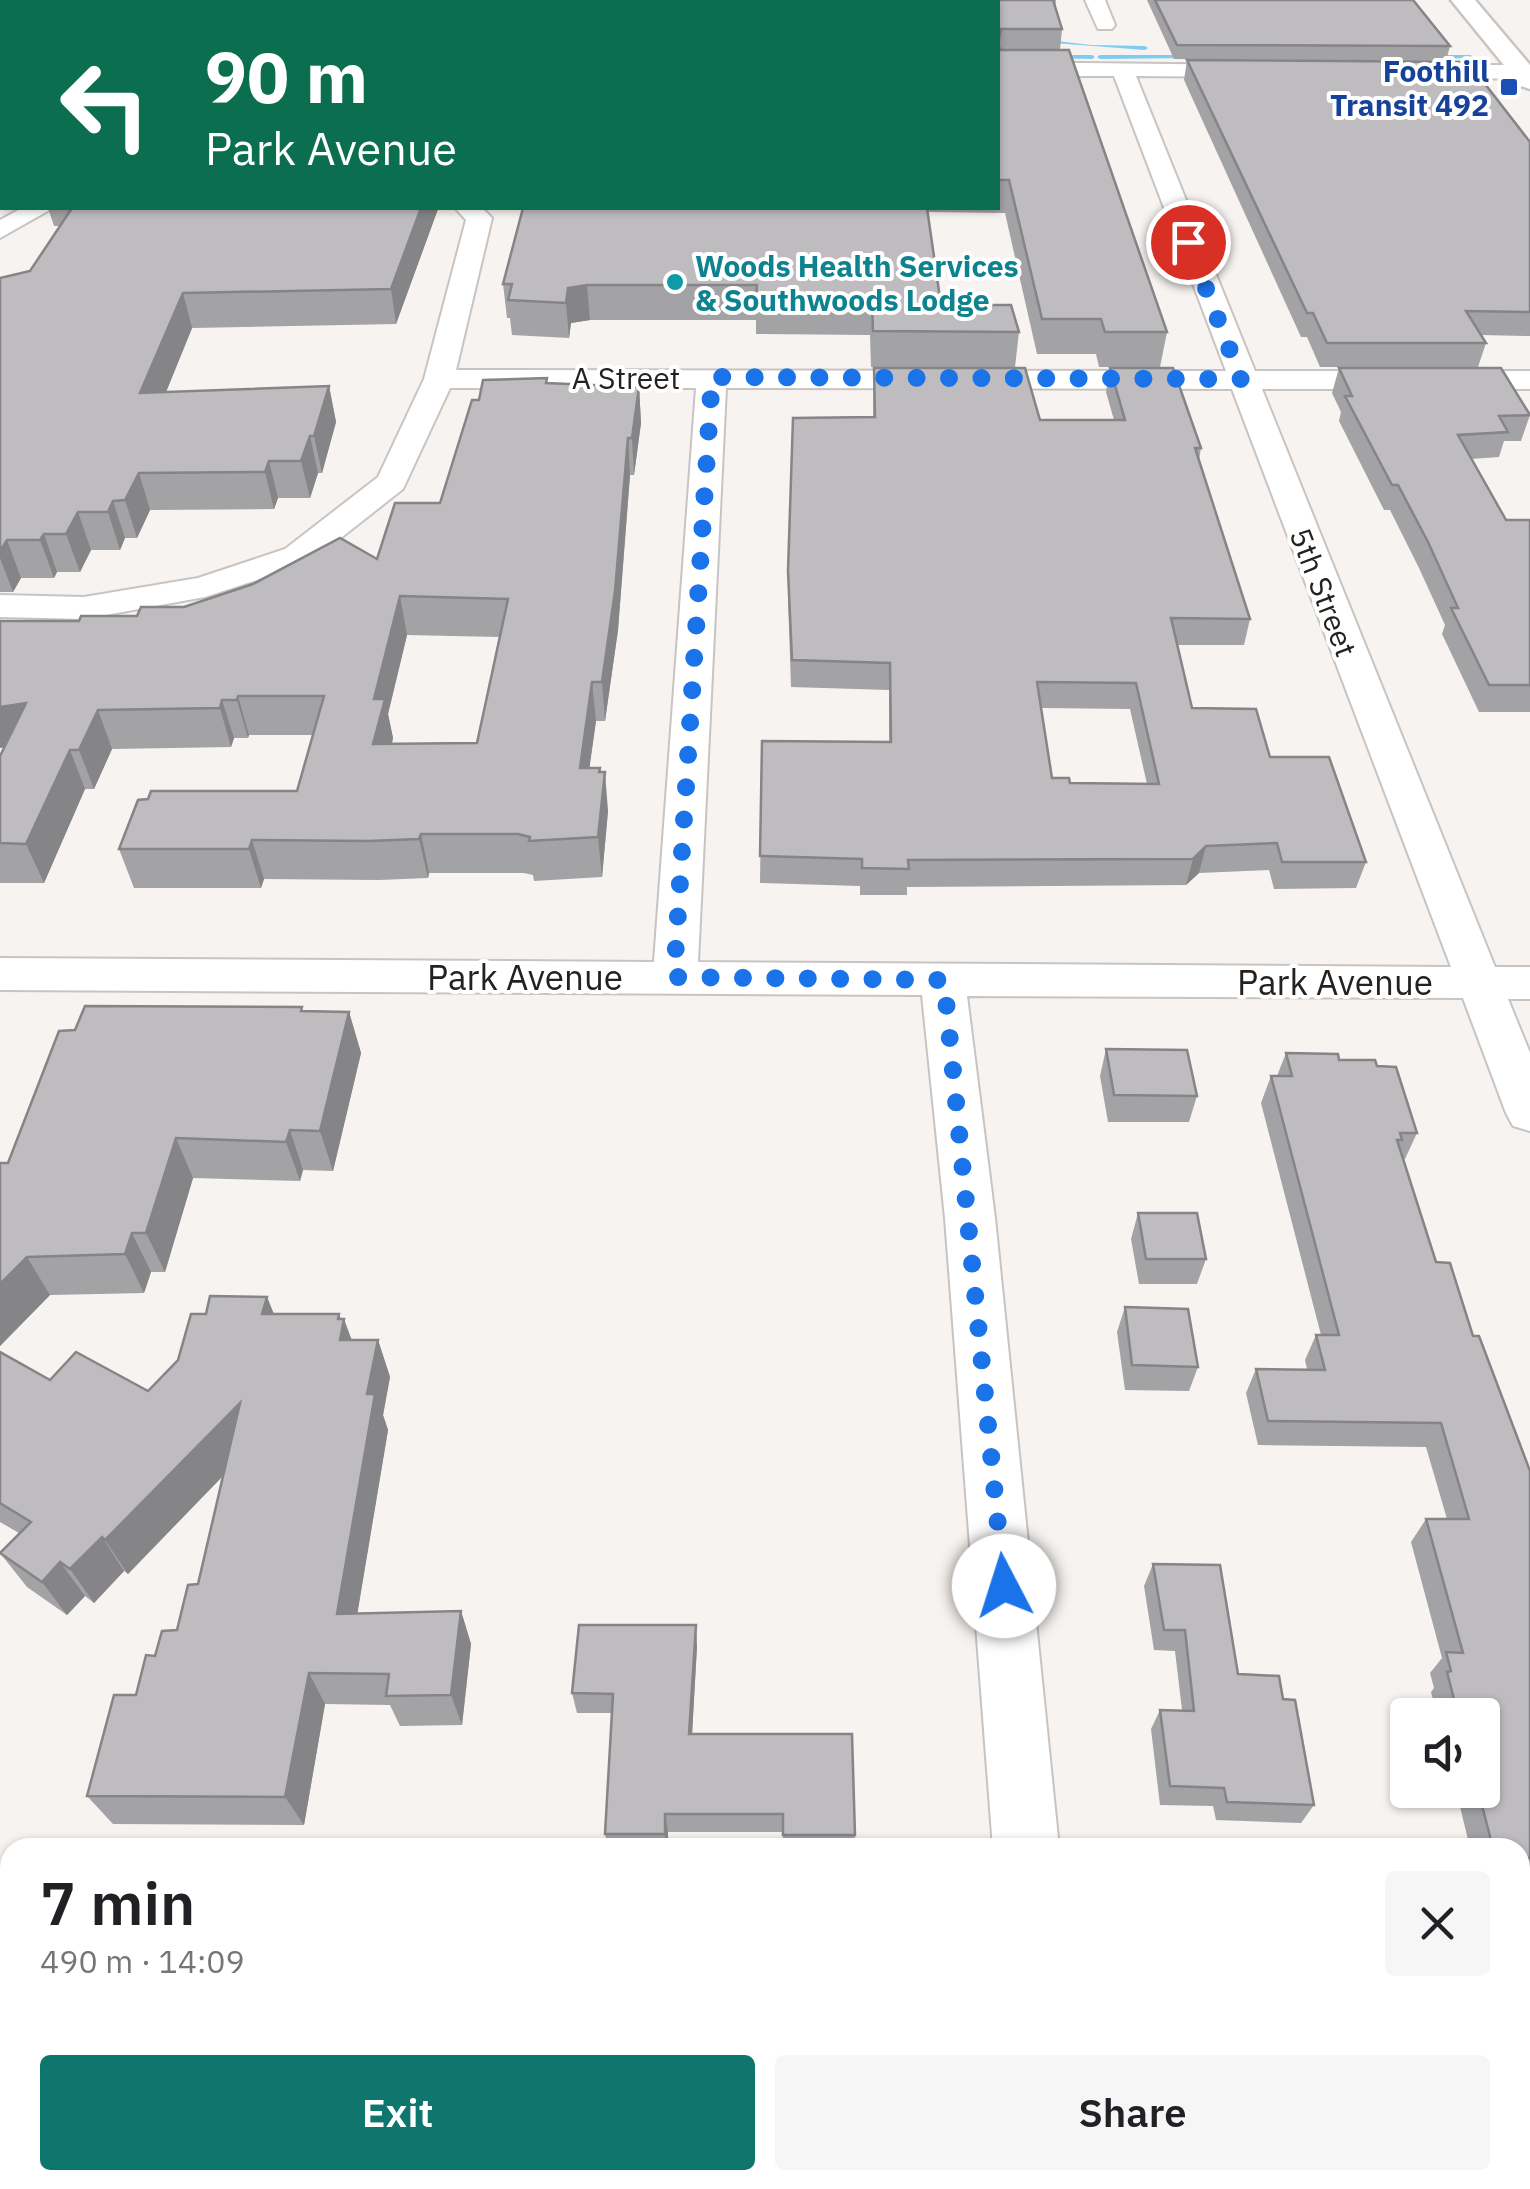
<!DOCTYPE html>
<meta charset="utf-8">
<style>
:root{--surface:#fff;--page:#f6f6f6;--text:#202124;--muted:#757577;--accent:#0f766e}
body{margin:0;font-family:"IBM Plex Sans",sans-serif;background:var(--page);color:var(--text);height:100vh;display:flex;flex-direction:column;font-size:38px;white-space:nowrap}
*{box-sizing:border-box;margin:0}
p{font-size:32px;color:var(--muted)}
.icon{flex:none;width:55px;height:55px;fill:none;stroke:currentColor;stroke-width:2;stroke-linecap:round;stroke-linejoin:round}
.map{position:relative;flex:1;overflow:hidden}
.sheet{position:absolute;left:0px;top:1838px;width:1530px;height:352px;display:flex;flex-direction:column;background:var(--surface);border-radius:30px 30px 0 0;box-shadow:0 2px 8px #0004}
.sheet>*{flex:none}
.guide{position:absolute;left:0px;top:0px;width:1000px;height:210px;box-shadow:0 2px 8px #0004;background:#0b6e4f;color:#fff;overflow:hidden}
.tools{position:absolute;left:1390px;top:1698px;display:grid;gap:20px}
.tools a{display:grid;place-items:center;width:110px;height:110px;border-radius:10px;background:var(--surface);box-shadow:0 2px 8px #0004;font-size:50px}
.pin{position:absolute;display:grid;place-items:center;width:85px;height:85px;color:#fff;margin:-42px;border:5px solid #fff;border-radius:50%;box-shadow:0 2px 10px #0007}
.me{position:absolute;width:110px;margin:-55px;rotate:355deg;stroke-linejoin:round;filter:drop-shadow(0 0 8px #0008)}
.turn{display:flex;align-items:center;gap:35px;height:210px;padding:0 40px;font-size:45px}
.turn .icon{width:130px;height:130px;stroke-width:2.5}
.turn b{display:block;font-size:70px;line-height:85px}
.round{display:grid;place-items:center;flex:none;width:105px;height:105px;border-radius:10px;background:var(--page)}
.summary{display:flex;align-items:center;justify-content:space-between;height:170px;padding:0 40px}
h1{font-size:60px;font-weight:600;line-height:75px}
.cta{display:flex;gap:20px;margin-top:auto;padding:20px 40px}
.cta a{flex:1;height:115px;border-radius:10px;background:var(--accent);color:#fff;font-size:40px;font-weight:600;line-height:115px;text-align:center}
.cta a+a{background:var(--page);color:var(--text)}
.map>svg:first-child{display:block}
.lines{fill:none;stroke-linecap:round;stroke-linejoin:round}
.stream{fill:#7fccf3;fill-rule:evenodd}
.minor-casing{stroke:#c8c4c2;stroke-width:4}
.secondary-casing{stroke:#c8c4c2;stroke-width:5}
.minor{fill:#fff;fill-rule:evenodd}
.secondary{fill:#fff;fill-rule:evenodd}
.wall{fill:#a3a2a4;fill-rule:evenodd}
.shaded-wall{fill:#858486}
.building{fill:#bebcbf;stroke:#858486;stroke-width:2.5;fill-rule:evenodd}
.route{stroke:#1a73e8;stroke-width:18;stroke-dasharray:0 32.4}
.transit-dot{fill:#1a4fb4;stroke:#fff;stroke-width:4}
.culture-dot{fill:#0f9aa8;stroke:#fff;stroke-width:4}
.labels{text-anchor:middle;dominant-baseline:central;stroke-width:8;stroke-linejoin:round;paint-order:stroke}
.far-transit-label{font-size:30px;font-weight:bold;fill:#164399;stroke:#fff;text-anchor:end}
.far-culture-label{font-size:30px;font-weight:bold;fill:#0d838f;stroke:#fff;text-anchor:start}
.far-street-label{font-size:30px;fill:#232221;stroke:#fff}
.street-label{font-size:35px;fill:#232221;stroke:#fff}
</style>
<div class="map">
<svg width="1530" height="2189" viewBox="0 0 1530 2189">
<rect width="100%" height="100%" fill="#f6f3f0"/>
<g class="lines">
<g class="stream">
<path d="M 1039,39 L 1091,45 L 1145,46 L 1148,48 L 1145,50 L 1041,42 Z"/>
<path d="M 1051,55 L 1092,55 L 1095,57 L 1092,59 L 1049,58 Z"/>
<path d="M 1191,55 L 1193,58 L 1100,59 L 1097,57 L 1100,55 Z"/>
<path d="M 1471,55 L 1473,58 L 1429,59 L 1426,57 L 1429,55 Z"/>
</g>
<g class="minor-casing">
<g id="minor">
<path d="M 1085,0 L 1105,0 L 1115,25 L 1112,29 L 1098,29 Z"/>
<path d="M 998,62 L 1260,65 L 1263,70 L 1252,77 L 1136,76 L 1255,371 L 1530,371 L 1530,389 L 1262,389 L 1495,967 L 1530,967 L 1530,999 L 1508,999 L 1530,1053 L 1530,1131 L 1513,1126 L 1506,1113 L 1463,998 L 967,996 L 995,1218 L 1059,1848 L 993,1848 L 945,1218 L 922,995 L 0,990 L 0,958 L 654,962 L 696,388 L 450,388 L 403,489 L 309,563 L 205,597 L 84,619 L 0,617 L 0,595 L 84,597 L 198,578 L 285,549 L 378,477 L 424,379 L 466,220 L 455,208 L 482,208 L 492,218 L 456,370 L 1226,371 L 1114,76 L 998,76 ZM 726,388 L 1232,389 L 1451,967 L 698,962 Z"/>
<path d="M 1414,65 L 1530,65 L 1530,79 L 1406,77 L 1403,72 Z"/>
<path d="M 22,208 L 53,208 L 0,238 L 0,220 Z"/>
<path d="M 0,1937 L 10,1941 L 10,2011 L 0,2007 Z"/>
<rect x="1520" y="2048" width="10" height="72"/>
<path d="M 0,2075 L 10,2076 L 10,2150 L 0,2149 Z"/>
</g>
</g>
<g class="secondary-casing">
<path id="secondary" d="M 1451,0 L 1475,0 L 1530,65 L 1530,89 L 1521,86 Z"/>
</g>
<use href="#minor" class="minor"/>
<use href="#secondary" class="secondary"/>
</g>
<g class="wall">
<path d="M 144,0 L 319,0 L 318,2 L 147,2 Z"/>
<path d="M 786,0 L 1056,0 L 1055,7 L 1062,29 L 1060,50 L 1167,332 L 1160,367 L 1099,367 L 1096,354 L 1037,354 L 1005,213 L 928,212 L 941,305 L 1019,332 L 1015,367 L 871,367 L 870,335 L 756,334 L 756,320 L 590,320 L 571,323 L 569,338 L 512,335 L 510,318 L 507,318 L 503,284 L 523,208 L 998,208 L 998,2 L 786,2 Z"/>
<path d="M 1147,0 L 1413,0 L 1450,46 L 1446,61 L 1174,59 Z"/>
<path d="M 1187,60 L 1530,142 L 1530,336 L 1481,335 L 1486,343 L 1478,367 L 1320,367 L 1307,337 L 1301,337 L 1184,80 Z"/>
<path d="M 48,208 L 443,208 L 438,209 L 396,324 L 192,328 L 166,392 L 329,386 L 336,422 L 322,473 L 318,473 L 310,498 L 278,498 L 274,509 L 150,510 L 137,538 L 125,538 L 120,550 L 91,550 L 80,572 L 57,572 L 54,578 L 21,578 L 13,592 L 0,592 L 0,278 L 30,271 L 60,226 L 54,226 Z"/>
<path d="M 874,368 L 1040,420 L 1114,420 L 1106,392 L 1110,368 L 1201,448 L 1199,460 L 1250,619 L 1244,645 L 1177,645 L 1192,708 L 1270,757 L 1366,862 L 1356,888 L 1274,889 L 1269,870 L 1199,873 L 1186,885 L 907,887 L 907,895 L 860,895 L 860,886 L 760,883 L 762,741 L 889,742 L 889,690 L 791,687 L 788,597 L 793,418 L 873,417 ZM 1041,708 L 1130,709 L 1147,784 L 1070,783 L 1052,778 Z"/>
<path d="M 1339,368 L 1530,415 L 1521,441 L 1504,441 L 1499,457 L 1471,459 L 1506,520 L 1530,520 L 1530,712 L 1479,712 L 1442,634 L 1445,625 L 1419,568 L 1390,510 L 1384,510 L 1339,421 L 1341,412 L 1332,393 Z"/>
<path d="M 548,383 L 639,387 L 641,423 L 634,475 L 630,475 L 618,630 L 605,721 L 596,721 L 589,768 L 600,768 L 608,811 L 602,877 L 534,881 L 533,875 L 524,873 L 429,873 L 428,878 L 379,880 L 264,879 L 261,888 L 134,888 L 119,849 L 297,791 L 313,735 L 249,735 L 248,738 L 234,738 L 231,747 L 112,749 L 94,789 L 85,789 L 44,883 L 0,883 L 0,756 L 79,621 L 137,616 L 184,607 L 377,559 L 440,503 L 479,400 ZM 407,635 L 499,637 L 477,743 L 392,744 L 393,738 L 388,714 Z"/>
<path d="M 304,1011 L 349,1012 L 361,1053 L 333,1171 L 303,1170 L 300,1181 L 193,1178 L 165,1272 L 151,1272 L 144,1293 L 50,1295 L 0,1346 L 8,1163 L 75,1030 Z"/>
<path d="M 1106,1049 L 1197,1096 L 1189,1122 L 1108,1122 L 1100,1076 Z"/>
<path d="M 1286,1053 L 1377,1066 L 1417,1133 L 1405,1159 L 1403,1159 L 1436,1262 L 1473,1336 L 1530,1471 L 1530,1876 L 1520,1876 L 1520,1848 L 1470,1848 L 1456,1790 L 1482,1790 L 1482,1715 L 1437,1715 L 1431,1692 L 1434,1688 L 1430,1673 L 1442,1658 L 1411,1542 L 1426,1519 L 1447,1519 L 1426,1447 L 1258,1445 L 1246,1393 L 1256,1369 L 1307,1369 L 1305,1360 L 1316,1335 L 1321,1335 L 1261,1103 L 1271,1076 L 1277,1076 Z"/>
<path d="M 1138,1213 L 1206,1259 L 1197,1284 L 1139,1284 L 1131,1239 Z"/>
<path d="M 267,1297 L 274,1314 L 341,1319 L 352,1340 L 378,1340 L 390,1377 L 383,1415 L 388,1430 L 357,1614 L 461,1611 L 471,1644 L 462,1725 L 400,1726 L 390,1705 L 325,1704 L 304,1825 L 113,1824 L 87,1796 L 155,1656 L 177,1630 L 198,1584 L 223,1475 L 128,1574 L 124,1571 L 94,1603 L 85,1596 L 67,1615 L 27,1587 L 0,1553 L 19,1533 L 0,1522 L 0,1352 L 50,1380 L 148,1391 L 178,1360 L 206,1314 Z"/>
<path d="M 1125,1307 L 1198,1367 L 1189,1391 L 1125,1390 L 1117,1332 Z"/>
<path d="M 1153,1564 L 1238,1674 L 1283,1699 L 1314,1805 L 1301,1823 L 1216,1820 L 1213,1806 L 1160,1805 L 1151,1729 L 1160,1710 L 1182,1710 L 1175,1651 L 1154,1650 L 1144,1586 Z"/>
<path d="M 697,1646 L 692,1734 L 855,1835 L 854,1848 L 783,1848 L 783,1832 L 668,1832 L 668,1848 L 608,1848 L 605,1834 L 612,1713 L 577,1713 L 572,1693 Z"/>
</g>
<g class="shaded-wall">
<path d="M 108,0 L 139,0 L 137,2 L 106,2 Z"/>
<path d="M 299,0 L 319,0 L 318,2 L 298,2 Z"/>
<path d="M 2,125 L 2,170 L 0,173 L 0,128 Z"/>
<path d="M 421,208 L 443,208 L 438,209 L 396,324 L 391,289 Z"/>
<path d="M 587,285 L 590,320 L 571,323 L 569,338 L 566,303 L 568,288 Z"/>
<path d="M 183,293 L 192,328 L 151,429 L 140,393 Z"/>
<path d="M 329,386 L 336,422 L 322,473 L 314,436 Z"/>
<path d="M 639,387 L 641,423 L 634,475 L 632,438 Z"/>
<path d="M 310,436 L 318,473 L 310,498 L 301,461 Z"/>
<path d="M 628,438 L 630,475 L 618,630 L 605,721 L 602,682 Z"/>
<path d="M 269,461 L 278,498 L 274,509 L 265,472 Z"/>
<path d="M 139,473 L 150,510 L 137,538 L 125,500 Z"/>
<path d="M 113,501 L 125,538 L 120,550 L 108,512 Z"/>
<path d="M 78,512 L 91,550 L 80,572 L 66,534 Z"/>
<path d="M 44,534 L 57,572 L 54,578 L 40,540 Z"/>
<path d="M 7,540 L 21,578 L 13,592 L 0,558 L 0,551 Z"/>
<path d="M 400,596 L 407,635 L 388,714 L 393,738 L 381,783 L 373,744 L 374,699 Z"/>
<path d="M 592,682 L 596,721 L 584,807 L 580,768 Z"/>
<path d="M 238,696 L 249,735 L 248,738 L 237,700 Z"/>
<path d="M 222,700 L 234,738 L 231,747 L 220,708 Z"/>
<path d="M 26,703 L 42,742 L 0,748 L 0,707 Z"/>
<path d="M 98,710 L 112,749 L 94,789 L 79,750 Z"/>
<path d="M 70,750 L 85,789 L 44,883 L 26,844 Z"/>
<path d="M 600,768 L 603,795 L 605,772 L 608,811 L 602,877 L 598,837 Z"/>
<path d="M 421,834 L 429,873 L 428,878 L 419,839 Z"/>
<path d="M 252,840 L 264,879 L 261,888 L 249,849 Z"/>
<path d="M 1206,846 L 1199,873 L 1186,885 L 1193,859 Z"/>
<path d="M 349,1012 L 361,1053 L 333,1171 L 320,1131 Z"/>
<path d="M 290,1130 L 303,1170 L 300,1181 L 286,1142 Z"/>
<path d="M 176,1138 L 193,1178 L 165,1272 L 146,1233 Z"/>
<path d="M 132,1233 L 151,1272 L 144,1293 L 125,1254 Z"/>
<path d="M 27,1257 L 50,1295 L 0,1346 L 0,1284 Z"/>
<path d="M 267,1297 L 282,1335 L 262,1314 Z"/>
<path d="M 339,1314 L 343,1325 L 344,1319 L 358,1357 L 340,1340 L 338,1319 Z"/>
<path d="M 378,1340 L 390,1377 L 383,1415 L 388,1430 L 352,1646 L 337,1614 L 367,1394 Z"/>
<path d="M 240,1403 L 258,1440 L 128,1574 L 105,1540 Z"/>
<path d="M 102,1537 L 124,1571 L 94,1603 L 70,1569 Z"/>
<path d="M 60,1562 L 85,1596 L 67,1615 L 42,1582 Z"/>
<path d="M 461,1611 L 471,1644 L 462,1725 L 451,1695 Z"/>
<path d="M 696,1625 L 697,1646 L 691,1753 L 689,1734 Z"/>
<path d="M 309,1673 L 325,1704 L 304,1825 L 285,1797 Z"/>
<path d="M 665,1814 L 668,1832 L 668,1848 L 665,1834 Z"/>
</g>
<g class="building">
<path d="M 0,0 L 108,0 L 106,2 L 2,2 L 2,125 L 0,128 Z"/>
<path d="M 176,0 L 299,0 L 298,2 L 179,2 Z"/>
<path d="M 412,0 L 683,0 L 683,2 L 411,2 Z"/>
<path d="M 788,0 L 1053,0 L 1062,29 L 1001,29 L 998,44 L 998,2 L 788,2 Z"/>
<path d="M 1155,0 L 1413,0 L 1450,46 L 1177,45 Z"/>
<path d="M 998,46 L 1001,50 L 1069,50 L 1167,332 L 1105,332 L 1101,319 L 1042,319 L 1009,180 L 998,180 Z"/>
<path d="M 1187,60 L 1468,62 L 1530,142 L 1530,312 L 1466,311 L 1486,343 L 1327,343 L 1313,313 L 1307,313 Z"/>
<path d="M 72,208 L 421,208 L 391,289 L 183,293 L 140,393 L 329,386 L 314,436 L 310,436 L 301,461 L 269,461 L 265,472 L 139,473 L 125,500 L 113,501 L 108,512 L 78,512 L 66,534 L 44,534 L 40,540 L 7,540 L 0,551 L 0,278 L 30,271 Z"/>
<path d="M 523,208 L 927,208 L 941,305 L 1011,305 L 1019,332 L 873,331 L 872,300 L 756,299 L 757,285 L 587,285 L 568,288 L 566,303 L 508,300 L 512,284 L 503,284 Z"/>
<path d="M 874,368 L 1025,368 L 1040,420 L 1125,420 L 1110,368 L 1173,368 L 1201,448 L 1195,448 L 1250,619 L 1171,618 L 1192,708 L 1256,709 L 1270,757 L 1329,757 L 1366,862 L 1282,862 L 1277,843 L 1206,846 L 1193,859 L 908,860 L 909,869 L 862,868 L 862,859 L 760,856 L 762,741 L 891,742 L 890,663 L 792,660 L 788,571 L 793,418 L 875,417 ZM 1037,682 L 1136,683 L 1159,784 L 1070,783 L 1069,778 L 1052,778 Z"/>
<path d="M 1339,368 L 1501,368 L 1530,415 L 1499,416 L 1508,432 L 1458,435 L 1506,520 L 1530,520 L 1530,685 L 1489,685 L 1451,608 L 1458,608 L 1428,542 L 1398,485 L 1392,485 L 1345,396 L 1352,396 Z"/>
<path d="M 547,378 L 546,383 L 639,387 L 632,438 L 628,438 L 615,591 L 602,682 L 592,682 L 580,768 L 600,768 L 599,772 L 605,772 L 598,837 L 529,841 L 530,837 L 518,834 L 421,834 L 419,839 L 369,841 L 252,840 L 249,849 L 119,849 L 138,800 L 148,799 L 151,791 L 297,791 L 324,696 L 238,696 L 237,700 L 222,700 L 220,708 L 98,710 L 79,750 L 70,750 L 26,844 L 0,843 L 0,756 L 26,703 L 0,707 L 0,621 L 79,621 L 81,616 L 137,616 L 141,607 L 184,607 L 253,584 L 340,538 L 377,559 L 395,503 L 440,503 L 472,400 L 479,400 L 483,380 ZM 400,596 L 508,599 L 477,743 L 373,744 L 385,699 L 374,699 Z"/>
<path d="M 85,1006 L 302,1007 L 301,1011 L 349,1012 L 320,1131 L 290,1130 L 286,1142 L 176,1138 L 146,1233 L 132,1233 L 125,1254 L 27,1257 L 0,1284 L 0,1163 L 8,1163 L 59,1031 L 75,1030 Z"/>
<path d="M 1106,1049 L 1187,1050 L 1197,1096 L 1114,1095 Z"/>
<path d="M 1286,1053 L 1338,1054 L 1339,1060 L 1375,1060 L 1377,1066 L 1396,1067 L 1417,1133 L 1400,1133 L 1402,1140 L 1397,1140 L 1436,1262 L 1450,1263 L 1473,1336 L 1479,1336 L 1530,1471 L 1530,1858 L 1520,1858 L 1520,1848 L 1493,1848 L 1478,1790 L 1482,1790 L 1482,1715 L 1458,1715 L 1447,1672 L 1451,1671 L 1446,1652 L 1463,1653 L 1426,1519 L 1469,1519 L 1441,1423 L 1268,1421 L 1256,1369 L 1325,1370 L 1316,1335 L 1339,1335 L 1271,1076 L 1292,1076 Z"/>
<path d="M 1138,1213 L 1197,1213 L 1206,1259 L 1146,1259 Z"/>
<path d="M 210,1296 L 267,1297 L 262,1314 L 339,1314 L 338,1319 L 344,1319 L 340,1340 L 378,1340 L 367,1394 L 375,1394 L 337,1614 L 461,1611 L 451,1695 L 386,1696 L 389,1674 L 309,1673 L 285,1797 L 87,1796 L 114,1695 L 136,1695 L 146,1655 L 155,1656 L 162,1631 L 177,1630 L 188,1585 L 198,1584 L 240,1403 L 105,1540 L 102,1537 L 70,1569 L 60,1562 L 42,1582 L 0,1553 L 31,1522 L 0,1503 L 0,1352 L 50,1380 L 76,1352 L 148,1391 L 178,1360 L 191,1314 L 206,1314 Z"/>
<path d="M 1125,1307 L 1188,1309 L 1198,1367 L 1132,1365 Z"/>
<path d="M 1153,1564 L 1220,1565 L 1238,1674 L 1279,1676 L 1283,1699 L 1295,1700 L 1314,1805 L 1227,1802 L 1224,1788 L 1170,1786 L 1160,1710 L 1194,1711 L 1185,1630 L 1164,1630 Z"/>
<path d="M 579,1625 L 696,1625 L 689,1734 L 852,1734 L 855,1835 L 783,1835 L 783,1814 L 665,1814 L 665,1834 L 605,1834 L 613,1694 L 572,1693 Z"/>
</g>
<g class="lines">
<path class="route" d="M 1004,1586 L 944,980 L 674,977 L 712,377 L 1241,379 L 1188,242"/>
</g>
<rect class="transit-dot" x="1499" y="77" width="20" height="20" rx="5"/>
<circle class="culture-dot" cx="675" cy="282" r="10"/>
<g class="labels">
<g class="far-transit-label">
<text x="1489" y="70">Foothill<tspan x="1489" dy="34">Transit 492</tspan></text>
</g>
<g class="far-culture-label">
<text x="695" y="265">Woods Health Services<tspan x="695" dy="34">&amp; Southwoods Lodge</tspan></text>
</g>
<g class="far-street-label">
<text x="626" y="377">A Street</text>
<text transform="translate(1324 592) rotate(69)">5th Street</text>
</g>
<g class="street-label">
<text x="525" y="977">Park Avenue</text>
<text x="1335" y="982">Park Avenue</text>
</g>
</g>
</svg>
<div class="tools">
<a><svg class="icon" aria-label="sound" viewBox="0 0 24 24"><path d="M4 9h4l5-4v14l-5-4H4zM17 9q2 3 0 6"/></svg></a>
</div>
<div class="pin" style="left:1188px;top:242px;background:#d93025"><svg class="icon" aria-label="arrive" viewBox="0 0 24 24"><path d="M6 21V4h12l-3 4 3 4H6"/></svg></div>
<svg class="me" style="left:1004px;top:1586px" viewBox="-20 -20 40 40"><circle r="19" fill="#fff"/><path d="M0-13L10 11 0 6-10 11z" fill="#1a73e8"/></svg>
<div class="guide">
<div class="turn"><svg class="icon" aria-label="left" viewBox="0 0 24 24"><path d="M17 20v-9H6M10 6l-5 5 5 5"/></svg><div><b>90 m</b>Park Avenue</div></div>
</div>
<section class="sheet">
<div class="summary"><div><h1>7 min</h1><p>490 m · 14:09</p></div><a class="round"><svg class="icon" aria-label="close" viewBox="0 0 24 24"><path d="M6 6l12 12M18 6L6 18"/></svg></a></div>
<div class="cta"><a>Exit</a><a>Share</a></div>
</section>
</div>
